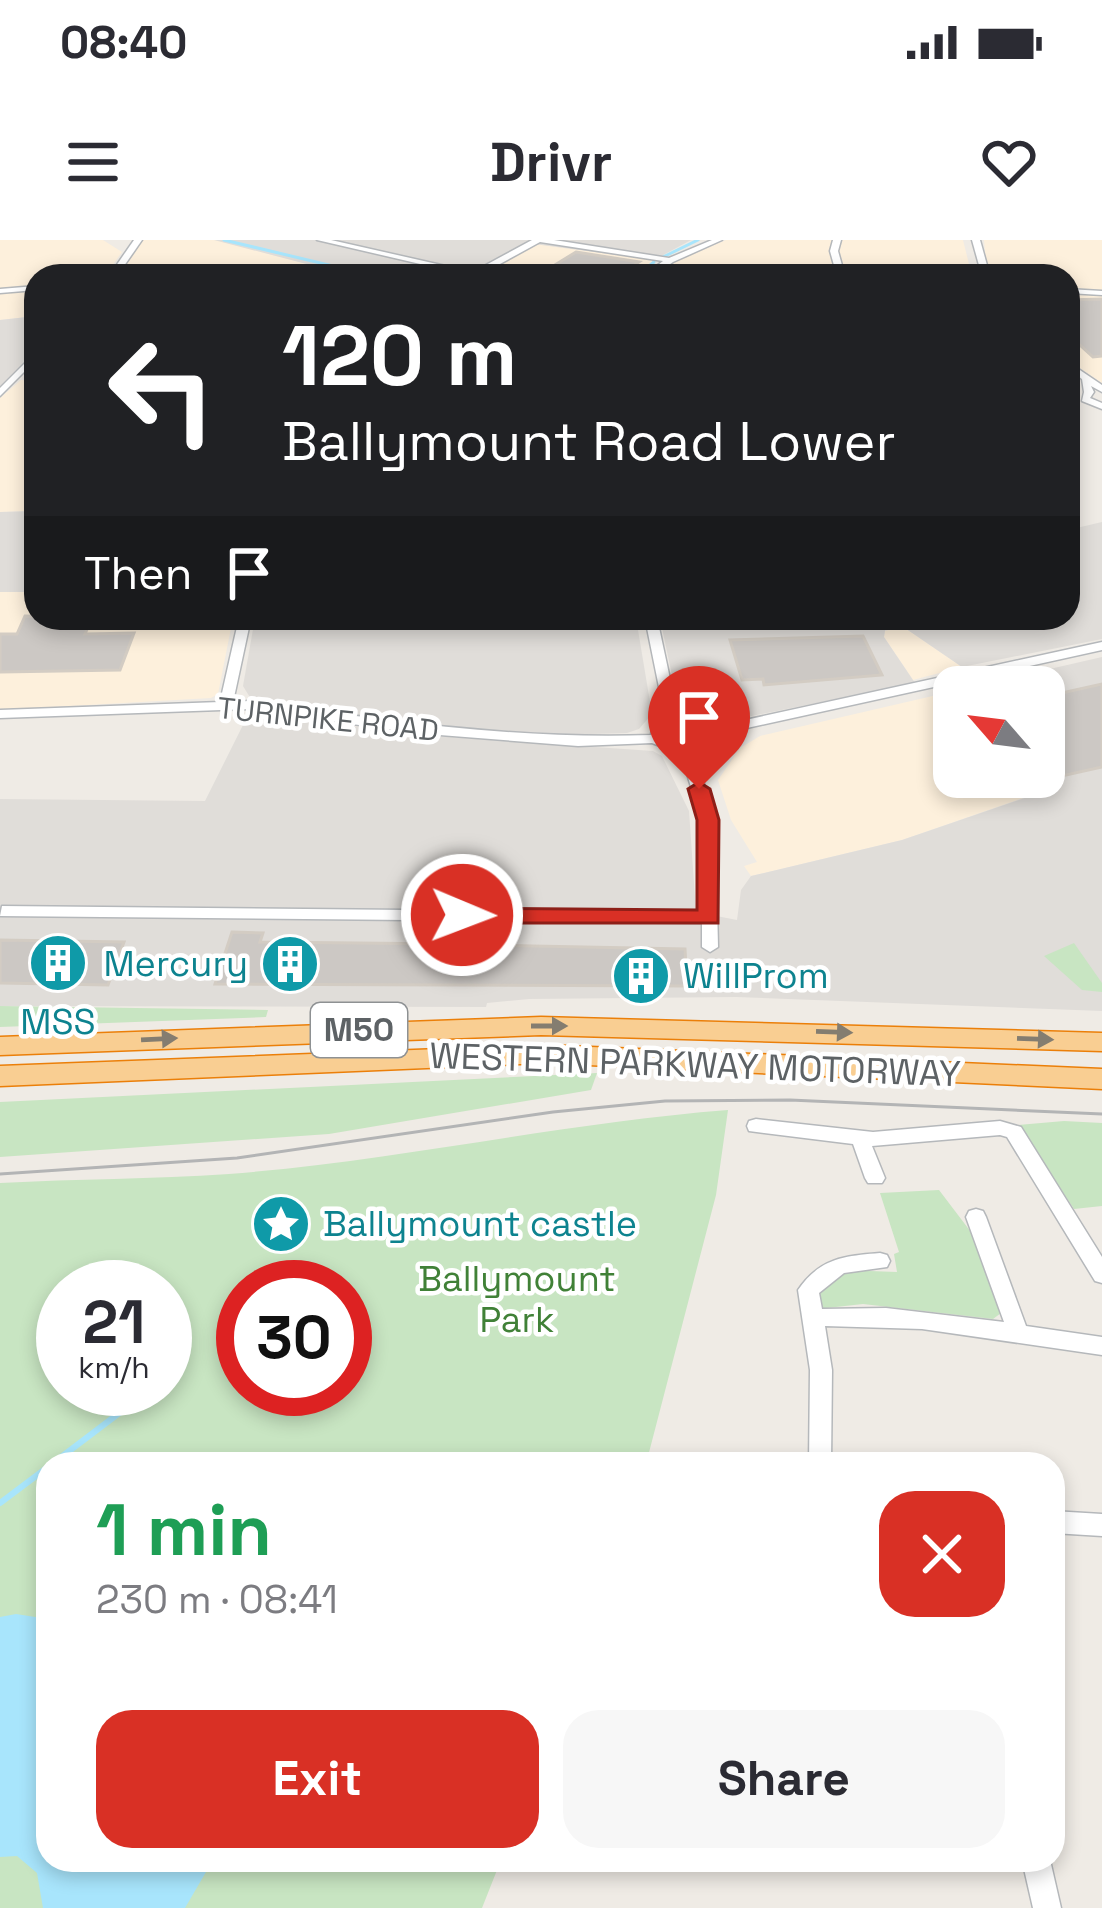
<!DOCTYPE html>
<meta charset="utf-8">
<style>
:root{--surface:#fff;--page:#f7f7f7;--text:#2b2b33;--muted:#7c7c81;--accent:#d93025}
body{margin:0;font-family:"Space Grotesk",sans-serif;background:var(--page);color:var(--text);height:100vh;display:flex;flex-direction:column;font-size:45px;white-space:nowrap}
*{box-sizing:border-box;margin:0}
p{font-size:39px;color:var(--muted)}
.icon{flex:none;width:66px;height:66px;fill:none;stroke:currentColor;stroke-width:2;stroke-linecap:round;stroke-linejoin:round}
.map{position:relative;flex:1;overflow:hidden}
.side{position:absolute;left:36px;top:1212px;width:1029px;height:420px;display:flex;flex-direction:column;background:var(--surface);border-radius:36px;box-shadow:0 6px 18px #0003}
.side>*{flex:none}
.guide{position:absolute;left:24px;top:24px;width:1056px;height:366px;border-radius:36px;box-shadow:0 6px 18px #0003;background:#202124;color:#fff;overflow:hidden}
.needle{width:78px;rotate:298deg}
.fabs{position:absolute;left:933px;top:426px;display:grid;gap:24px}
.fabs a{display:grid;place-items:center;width:132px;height:132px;border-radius:24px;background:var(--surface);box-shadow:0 6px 18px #0003;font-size:60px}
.speed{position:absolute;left:36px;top:1020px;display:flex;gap:24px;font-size:60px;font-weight:700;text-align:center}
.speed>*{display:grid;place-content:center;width:156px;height:156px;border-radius:50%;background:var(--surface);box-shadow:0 6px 18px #0003;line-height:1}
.speed small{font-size:30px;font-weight:400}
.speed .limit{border:18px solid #d22;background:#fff;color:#111}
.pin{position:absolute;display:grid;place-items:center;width:102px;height:102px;color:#fff;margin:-123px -51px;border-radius:50% 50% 50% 0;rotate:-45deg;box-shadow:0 0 12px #0007}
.pin .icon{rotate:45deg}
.me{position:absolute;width:132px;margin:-66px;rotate:91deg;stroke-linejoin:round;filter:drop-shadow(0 0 9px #0008)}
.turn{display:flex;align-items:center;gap:42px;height:252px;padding:0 60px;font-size:54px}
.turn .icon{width:156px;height:156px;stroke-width:2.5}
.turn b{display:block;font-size:84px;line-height:102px}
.then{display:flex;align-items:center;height:114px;padding:0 60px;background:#0003;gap:24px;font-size:45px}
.round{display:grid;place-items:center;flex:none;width:126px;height:126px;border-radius:36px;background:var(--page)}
.head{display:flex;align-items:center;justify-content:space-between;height:204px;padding:0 60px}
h1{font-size:72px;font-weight:800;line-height:90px;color:#1e9e55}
.cta{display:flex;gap:24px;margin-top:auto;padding:24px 60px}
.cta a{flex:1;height:138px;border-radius:36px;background:var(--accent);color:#fff;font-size:48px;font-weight:800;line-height:138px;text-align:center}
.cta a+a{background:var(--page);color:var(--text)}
.status{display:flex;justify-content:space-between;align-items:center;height:84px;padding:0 60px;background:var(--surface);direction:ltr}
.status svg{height:33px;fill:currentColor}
header{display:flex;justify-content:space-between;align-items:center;height:156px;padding:0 60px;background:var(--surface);font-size:54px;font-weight:800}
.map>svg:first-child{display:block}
.commercial{fill:#fdf0dc}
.industrial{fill:#e0ddd9}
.green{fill:#c8e5c2;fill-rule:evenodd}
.water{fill:#a8e5fc}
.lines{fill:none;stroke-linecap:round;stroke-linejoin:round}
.stream-far2{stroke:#a8e5fc;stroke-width:3}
.stream-far1{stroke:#a8e5fc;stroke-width:4.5}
.stream{stroke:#a8e5fc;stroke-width:6}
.building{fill:#ccc8c4;stroke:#d3ccc3;stroke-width:3}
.minor-casing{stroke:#b5b8bb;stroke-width:3}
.highway-casing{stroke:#eb7f09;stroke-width:3}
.minor{fill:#fff;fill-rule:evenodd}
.highway{fill:#f9ce92;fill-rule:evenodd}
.tram{stroke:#b3b4b5;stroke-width:3}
.oneway{fill:#847d70}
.route{fill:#d93025;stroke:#8d1f18;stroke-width:3}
.labels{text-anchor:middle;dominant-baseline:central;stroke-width:9;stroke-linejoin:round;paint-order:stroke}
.far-street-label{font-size:30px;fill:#5d6265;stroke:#fff}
.shield{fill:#fff;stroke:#8e9193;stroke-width:3}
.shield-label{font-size:33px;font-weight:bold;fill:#5d6265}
.culture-label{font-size:36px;fill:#0d838f;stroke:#fff;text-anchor:start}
.street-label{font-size:36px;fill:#5d6265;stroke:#fff}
.park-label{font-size:36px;fill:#408137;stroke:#fff}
</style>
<div class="status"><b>08:40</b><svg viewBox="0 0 49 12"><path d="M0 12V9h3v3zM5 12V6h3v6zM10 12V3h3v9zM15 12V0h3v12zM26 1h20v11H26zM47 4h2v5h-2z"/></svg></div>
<header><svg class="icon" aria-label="menu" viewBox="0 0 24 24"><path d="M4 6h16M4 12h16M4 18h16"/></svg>Drivr<svg class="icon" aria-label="heart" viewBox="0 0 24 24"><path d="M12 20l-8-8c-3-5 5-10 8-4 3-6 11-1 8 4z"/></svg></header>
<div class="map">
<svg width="1102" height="1668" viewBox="0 0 1102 1668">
<rect width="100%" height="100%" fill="#efebe5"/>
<g class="commercial">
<path d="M 0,0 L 103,0 L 122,12 L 105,36 L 36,36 L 36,76 L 0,80 Z"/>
<path d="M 141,0 L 216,0 L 353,36 L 117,36 Z"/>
<path d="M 726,0 L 963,0 L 972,36 L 656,36 L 670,24 Z"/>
<path d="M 984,0 L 1102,0 L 1102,143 L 1068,120 L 1068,36 L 993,36 L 986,23 Z"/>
<path d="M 542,2 L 649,19 L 653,21 L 634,36 L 478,36 Z"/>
<path d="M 21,140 L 36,141 L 36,271 L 0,272 L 0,158 Z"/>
<path d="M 0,352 L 36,352 L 36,378 L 233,378 L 218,454 L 211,458 L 0,470 Z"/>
<path d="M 902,386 L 962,427 L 913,440 L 884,397 L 885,391 Z"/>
<path d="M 937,455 L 954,471 L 954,537 L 1024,537 L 1040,552 L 902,600 L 751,636 L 744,626 L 757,622 L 731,580 L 718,540 L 740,508 L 760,496 Z"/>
</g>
<g class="industrial">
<path d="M 214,0 L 691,0 L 654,20 L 534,4 L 477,36 L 353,36 Z"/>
<path d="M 36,76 L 36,109 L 0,146 L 0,80 Z"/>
<path d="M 36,271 L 36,352 L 0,352 L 0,272 Z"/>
<path d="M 1102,282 L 1102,399 L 962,427 L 902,386 L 900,378 L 1068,378 L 1068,290 Z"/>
<path d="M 255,378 L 636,378 L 652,474 L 639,489 L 627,493 L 555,495 L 399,482 L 251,459 L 243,446 Z"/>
<path d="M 660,378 L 887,378 L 884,397 L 915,443 L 712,484 L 688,478 L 676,455 Z"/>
<path d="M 1102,417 L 1102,771 L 736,757 L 529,759 L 487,763 L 486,767 L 0,766 L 0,559 L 205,561 L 250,471 L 404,494 L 653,511 L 662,516 L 689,571 L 696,672 L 737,680 L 741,650 L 751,636 L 902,600 L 1039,553 L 1024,537 L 1044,537 L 1044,447 L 972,447 Z"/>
</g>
<g class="green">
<path d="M 1074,703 L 1102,743 L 1102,752 L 1082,750 L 1044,716 Z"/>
<path d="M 0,766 L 268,770 L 266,777 L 0,787 Z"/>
<path d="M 597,833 L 591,850 L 329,894 L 0,917 L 0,862 Z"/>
<path d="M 728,870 L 716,955 L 646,1224 L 48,1224 L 48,1620 L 501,1620 L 482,1668 L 0,1668 L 0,943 C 76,939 153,939 229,934 C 396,921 561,883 728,870 ZM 63,1047 L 165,1047 L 165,1149 L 63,1149 ZM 243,1047 L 345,1047 L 345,1149 L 243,1149 Z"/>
<path d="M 1064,881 L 1102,883 L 1102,966 L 1074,969 L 1018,885 Z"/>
<path d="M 939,950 L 977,1000 L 1001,1073 L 993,1079 L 863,1064 L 818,1069 L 816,1051 L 842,1030 L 897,1032 L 894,1014 L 899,1012 L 880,953 Z"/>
</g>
<path class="water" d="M 16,1374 L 48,1379 L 48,1620 L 213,1620 L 185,1668 L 43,1668 L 37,1633 L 17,1616 L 0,1617 L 0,1377 Z"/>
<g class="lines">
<g class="stream-far2">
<path d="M 224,0 L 333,26 L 353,36"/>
<path d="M 663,17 L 698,0"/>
<path d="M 637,36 L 654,22"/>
</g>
<path class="stream-far1" d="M 165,1135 L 186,1114"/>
<g class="stream">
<path d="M 52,1224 L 151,1149"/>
<path d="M 0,1263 L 48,1227"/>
</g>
</g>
<g class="building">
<path d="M 576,12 L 639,22 L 618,36 L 537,36 Z"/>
<path d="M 1102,59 L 1102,116 L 1093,117 L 1068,94 L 1068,60 Z"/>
<path d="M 25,376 L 92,378 L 85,394 L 134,393 L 120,430 L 0,432 L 0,394 L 17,394 Z"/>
<path d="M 863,396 L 882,435 L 764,445 L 763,439 L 742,440 L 730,400 Z"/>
<path d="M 1102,444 L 1102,527 L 1044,540 L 1044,457 Z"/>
<path d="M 232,692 L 263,693 L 260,702 L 455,704 L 456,696 L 490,696 L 489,705 L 685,709 L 687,746 L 215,744 Z"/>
<path d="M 0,700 L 124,702 L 108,745 L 0,743 Z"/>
</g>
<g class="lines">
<g class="minor-casing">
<g id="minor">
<path d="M 134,0 L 142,0 L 117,36 L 109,36 Z"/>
<path d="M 317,0 L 331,0 L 459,29 L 484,26 L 532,0 L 554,0 L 669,18 L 712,0 L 722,0 L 673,22 L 653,36 L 644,36 L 663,21 L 540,2 L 489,30 L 459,33 Z"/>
<path d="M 833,0 L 841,0 L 838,11 L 845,36 L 837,36 L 830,11 Z"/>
<path d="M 972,0 L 980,0 L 990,36 L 982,36 Z"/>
<path d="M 36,46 L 36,50 L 0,53 L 0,49 Z"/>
<path d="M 1068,49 L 1102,51 L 1102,55 L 1068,53 Z"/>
<path d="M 36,112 L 36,120 L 0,156 L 0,148 Z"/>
<path d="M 1068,122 L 1102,145 L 1102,152 L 1091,146 L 1094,152 L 1090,158 L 1102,163 L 1102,169 L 1082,161 L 1084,152 L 1082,139 L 1068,129 Z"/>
<path d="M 239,378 L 251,378 L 233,462 L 249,461 C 383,480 516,500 651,495 L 652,488 L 666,482 L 645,378 L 657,378 L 679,481 L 704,489 L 1102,402 L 1102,410 L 706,497 L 706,506 L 694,510 L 715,580 L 718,707 L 710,712 L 702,707 L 702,683 L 0,676 L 2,666 L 701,673 L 701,580 L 681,514 L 652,503 L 578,506 L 414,493 L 249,469 L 0,478 L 0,470 L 220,462 ZM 674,488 L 692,493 L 694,501 L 679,505 L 665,501 L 664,493 Z"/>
<path d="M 756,879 L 873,892 L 1000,881 L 1021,887 L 1102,1017 L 1102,1043 L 1095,1041 L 1007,897 L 1000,895 L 872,906 L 885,938 L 882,943 L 868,943 L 865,938 L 853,904 L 749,891 L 747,886 L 749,881 Z"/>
<path d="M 976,969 L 983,971 L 986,977 L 1026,1086 L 1102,1097 L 1102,1115 L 922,1089 L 825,1086 L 832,1130 L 831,1224 L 809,1224 L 810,1130 L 798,1050 C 820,1018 844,1016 880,1013 L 887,1015 L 890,1021 L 887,1027 L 844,1033 L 819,1053 L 822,1069 L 886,1068 L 1004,1082 L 966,977 L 969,971 Z"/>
<path d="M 1053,1271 L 1102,1274 L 1102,1296 L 1053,1293 Z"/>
<path d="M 1022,1620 L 1050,1620 L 1061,1668 L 1033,1668 Z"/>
</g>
</g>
<g class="highway-casing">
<g id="highway">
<path d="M 541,777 L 1102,793 L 1102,811 L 541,795 L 0,815 L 0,797 Z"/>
<path d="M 545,805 L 1102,829 L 1102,849 L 545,823 L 0,846 L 0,826 Z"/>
</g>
</g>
<use href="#minor" class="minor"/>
<use href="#highway" class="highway"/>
<path class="tram" d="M 0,934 L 237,918 L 553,872 L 665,861 L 790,860 L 1102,874"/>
</g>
<defs><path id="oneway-solid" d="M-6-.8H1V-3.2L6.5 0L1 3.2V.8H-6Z" transform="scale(3)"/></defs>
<g class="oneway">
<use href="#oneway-solid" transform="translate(549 786)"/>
<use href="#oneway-solid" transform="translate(834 792) rotate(2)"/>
<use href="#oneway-solid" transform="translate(159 799) rotate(-3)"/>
<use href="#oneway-solid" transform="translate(1035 799) rotate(2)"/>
</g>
<path class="route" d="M 699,542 L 710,549 L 719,580 L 718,683 L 462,683 L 450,675 L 462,668 L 697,670 L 697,580 L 688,549 Z"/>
<defs>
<g id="building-disc" transform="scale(3)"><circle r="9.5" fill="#0f9aa8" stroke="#fff"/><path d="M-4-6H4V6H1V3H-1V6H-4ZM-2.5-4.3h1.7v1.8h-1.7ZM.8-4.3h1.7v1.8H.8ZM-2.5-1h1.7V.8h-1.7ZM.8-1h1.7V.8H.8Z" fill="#fff"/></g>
<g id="sight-disc" transform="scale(3)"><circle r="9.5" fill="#0f9aa8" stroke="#fff"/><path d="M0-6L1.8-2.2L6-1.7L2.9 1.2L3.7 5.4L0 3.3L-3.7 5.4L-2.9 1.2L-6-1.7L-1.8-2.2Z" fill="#fff"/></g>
</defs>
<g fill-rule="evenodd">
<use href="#building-disc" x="58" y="723"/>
<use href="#building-disc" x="290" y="724"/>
<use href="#building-disc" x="641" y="736"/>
<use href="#sight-disc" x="281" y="984"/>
</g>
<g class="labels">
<g class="far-street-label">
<text transform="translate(328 479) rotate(6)">TURNPIKE ROAD</text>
</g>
<rect class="shield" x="311" y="763" width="96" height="54" rx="9"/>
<g class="shield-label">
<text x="359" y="790">M50</text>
</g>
<g class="culture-label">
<text x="248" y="724" text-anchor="end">Mercury</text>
<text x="683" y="736">WillProm</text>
<text x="58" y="782" text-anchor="middle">MSS</text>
<text x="323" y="984">Ballymount castle</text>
</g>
<g class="street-label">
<text transform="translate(695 825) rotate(2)">WESTERN PARKWAY MOTORWAY</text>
</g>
<g class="park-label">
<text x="517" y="1039">Ballymount<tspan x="517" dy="41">Park</tspan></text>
</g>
</g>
</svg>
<div class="fabs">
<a><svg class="needle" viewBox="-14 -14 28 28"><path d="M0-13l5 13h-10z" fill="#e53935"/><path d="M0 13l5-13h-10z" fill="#7c7c81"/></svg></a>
</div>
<div class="speed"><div>21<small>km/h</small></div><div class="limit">30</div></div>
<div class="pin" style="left:699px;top:549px;background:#d93025"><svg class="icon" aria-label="arrive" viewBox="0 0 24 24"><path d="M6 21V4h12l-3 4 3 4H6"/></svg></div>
<svg class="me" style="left:462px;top:675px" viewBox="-20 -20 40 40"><circle r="17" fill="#d93025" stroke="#fff" stroke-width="3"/><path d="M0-11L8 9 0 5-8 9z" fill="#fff"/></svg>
<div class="guide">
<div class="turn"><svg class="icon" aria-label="left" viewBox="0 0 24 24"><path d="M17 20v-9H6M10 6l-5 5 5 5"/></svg><div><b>120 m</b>Ballymount Road Lower</div></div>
<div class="then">Then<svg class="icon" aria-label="arrive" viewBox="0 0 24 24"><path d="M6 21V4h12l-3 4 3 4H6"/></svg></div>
</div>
<section class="side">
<div class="head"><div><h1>1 min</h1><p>230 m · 08:41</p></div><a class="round" style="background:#d93025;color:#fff"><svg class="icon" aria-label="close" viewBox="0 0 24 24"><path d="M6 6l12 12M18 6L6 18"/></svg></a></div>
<div class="cta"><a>Exit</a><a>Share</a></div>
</section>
</div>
